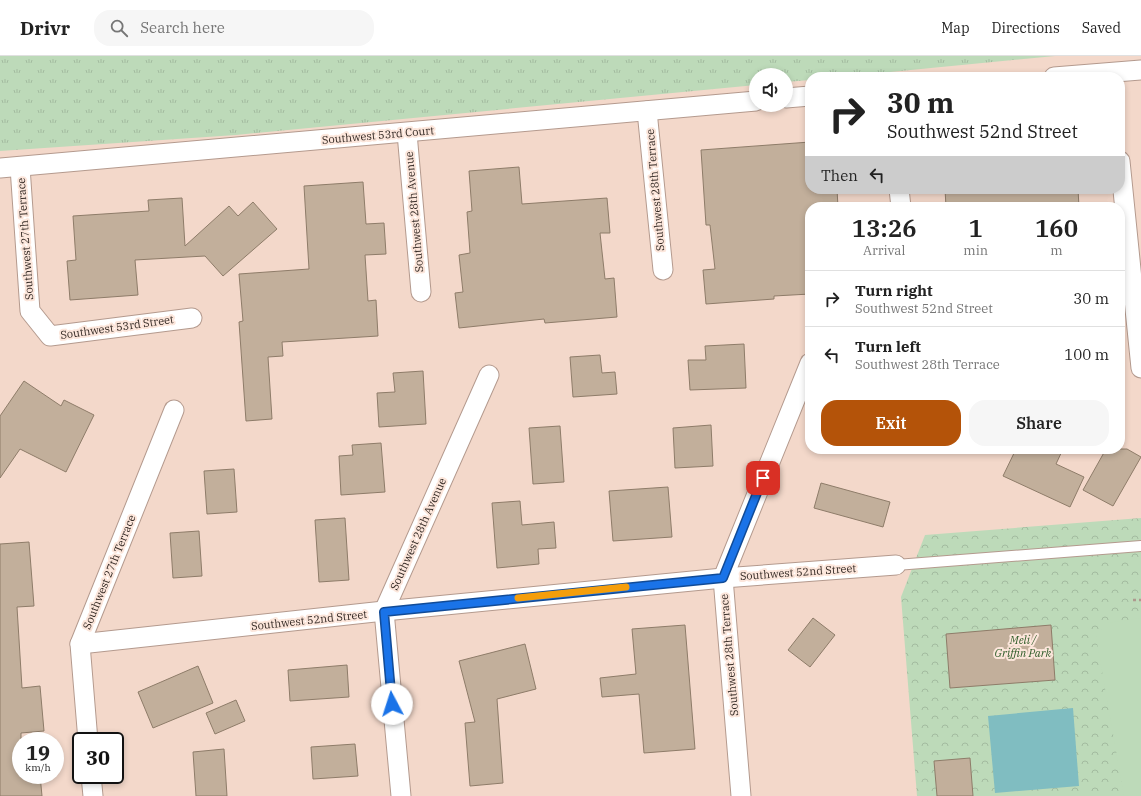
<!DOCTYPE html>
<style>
:root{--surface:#fff;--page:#f6f6f6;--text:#222;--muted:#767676;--line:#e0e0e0;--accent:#b45309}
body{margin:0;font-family:"IBM Plex Serif",serif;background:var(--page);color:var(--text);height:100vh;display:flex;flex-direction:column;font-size:15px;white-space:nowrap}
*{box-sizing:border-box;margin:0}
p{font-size:13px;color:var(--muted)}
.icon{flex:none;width:22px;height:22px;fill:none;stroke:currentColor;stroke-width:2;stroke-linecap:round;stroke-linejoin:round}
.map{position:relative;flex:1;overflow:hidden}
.details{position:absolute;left:805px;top:146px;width:320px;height:252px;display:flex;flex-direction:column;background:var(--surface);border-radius:16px;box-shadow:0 2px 6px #0003}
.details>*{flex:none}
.hud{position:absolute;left:805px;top:16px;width:320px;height:122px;border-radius:16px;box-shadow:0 2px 6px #0003;background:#fff;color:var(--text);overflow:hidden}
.controls{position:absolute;left:749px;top:12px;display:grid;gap:8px}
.controls a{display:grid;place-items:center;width:44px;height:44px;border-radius:50%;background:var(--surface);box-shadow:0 2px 6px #0003;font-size:20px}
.speed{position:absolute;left:12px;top:676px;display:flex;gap:8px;font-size:20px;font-weight:700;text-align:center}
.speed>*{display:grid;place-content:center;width:52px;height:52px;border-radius:50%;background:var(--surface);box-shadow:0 2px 6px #0003;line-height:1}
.speed small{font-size:10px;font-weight:400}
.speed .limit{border:2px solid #111;border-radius:6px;background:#fff;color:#111}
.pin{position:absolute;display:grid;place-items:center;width:34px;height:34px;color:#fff;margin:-17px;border-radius:8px;box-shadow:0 2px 6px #0006}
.me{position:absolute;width:44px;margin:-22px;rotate:355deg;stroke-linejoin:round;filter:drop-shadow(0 0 3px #0008)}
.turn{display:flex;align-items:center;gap:14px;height:84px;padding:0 16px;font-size:18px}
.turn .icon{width:52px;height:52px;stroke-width:2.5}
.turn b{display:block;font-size:28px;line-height:34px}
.then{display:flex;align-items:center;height:38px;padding:0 16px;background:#0003;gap:8px;font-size:15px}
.eta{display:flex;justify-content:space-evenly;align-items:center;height:68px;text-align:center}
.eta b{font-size:24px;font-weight:600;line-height:28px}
.cta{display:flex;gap:8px;margin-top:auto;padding:8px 16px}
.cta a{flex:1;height:46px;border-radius:16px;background:var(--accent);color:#fff;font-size:16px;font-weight:600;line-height:46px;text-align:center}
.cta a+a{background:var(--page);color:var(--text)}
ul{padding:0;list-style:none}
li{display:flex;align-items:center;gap:12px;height:56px;padding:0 16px;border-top:1px solid var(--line)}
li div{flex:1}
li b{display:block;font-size:15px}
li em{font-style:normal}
header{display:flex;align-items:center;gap:24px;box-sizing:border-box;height:56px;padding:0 20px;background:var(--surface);border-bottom:1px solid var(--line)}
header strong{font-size:19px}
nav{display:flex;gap:22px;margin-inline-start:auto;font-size:14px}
.search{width:280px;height:36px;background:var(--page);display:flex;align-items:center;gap:10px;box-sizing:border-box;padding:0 14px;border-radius:16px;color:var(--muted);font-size:15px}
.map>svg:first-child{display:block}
.grass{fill:url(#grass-tufts)}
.park{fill:url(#park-crowns)}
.garden{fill:#bddab9}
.water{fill:#80bdc1}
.building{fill:#c2af9b;stroke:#8e7c69}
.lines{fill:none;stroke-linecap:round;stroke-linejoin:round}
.service-casing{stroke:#b49a8e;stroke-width:12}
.minor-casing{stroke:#b49a8e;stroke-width:21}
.path{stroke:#ae998e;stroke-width:2.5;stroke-dasharray:3 3;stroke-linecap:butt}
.service{stroke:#fff;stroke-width:10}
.minor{stroke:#fff;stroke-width:19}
.route-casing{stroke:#114b97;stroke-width:10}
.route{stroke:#1a73e8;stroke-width:7}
.slow{stroke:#f59e0b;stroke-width:7}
.labels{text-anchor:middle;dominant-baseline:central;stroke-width:4;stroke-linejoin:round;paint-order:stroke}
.street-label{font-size:11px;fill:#332924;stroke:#fce6db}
.park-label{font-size:11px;font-style:italic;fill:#305d2a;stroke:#fce6db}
</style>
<header>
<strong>Drivr</strong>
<div class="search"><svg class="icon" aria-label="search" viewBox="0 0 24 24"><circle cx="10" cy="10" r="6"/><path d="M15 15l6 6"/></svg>Search here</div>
<nav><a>Map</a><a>Directions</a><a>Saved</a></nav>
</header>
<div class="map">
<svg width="1141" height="740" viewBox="0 0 1141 740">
<defs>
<pattern id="grass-tufts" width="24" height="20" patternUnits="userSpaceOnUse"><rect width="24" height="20" fill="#bddab9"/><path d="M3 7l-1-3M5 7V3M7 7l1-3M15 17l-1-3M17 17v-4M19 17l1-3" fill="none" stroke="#a3bb9f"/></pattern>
<pattern id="park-crowns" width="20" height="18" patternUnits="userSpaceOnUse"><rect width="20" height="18" fill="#bddab9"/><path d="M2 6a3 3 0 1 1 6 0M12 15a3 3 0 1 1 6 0" fill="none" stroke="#a3bb9f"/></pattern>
</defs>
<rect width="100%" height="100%" fill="#f3d8ca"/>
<path class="grass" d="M 0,0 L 1055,0 L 839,21 L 810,21 L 810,24 L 786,26 L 786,19 L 756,19 L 756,29 L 236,79 L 0,95 Z"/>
<path class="park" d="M 1141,462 L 1141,740 L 917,740 L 901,541 L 925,479 Z"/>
<path class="garden" d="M 1141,562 L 1141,740 L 1124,740 L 1096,581 L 1106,567 Z"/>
<path class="water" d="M 1073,652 L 1079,730 L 995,737 L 988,660 Z"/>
<g class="building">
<path d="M 810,86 L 810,133 L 837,133 L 838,151 L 810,151 L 810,238 L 774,240 L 774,243 L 706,248 L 703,214 L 715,213 L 710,169 L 706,169 L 701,94 Z"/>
<path d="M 519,111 L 522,148 L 607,142 L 610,177 L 600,177 L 605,223 L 614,222 L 617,261 L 545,267 L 544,263 L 459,272 L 455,237 L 463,236 L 459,199 L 470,197 L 467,156 L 472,155 L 469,115 Z"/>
<path d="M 363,126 L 366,168 L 384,167 L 386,198 L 365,199 L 368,245 L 376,244 L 378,280 L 282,286 L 283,300 L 268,301 L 272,363 L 246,365 L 239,266 L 243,265 L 239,218 L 309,213 L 304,130 Z"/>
<path d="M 945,133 L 1078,133 L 1079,151 L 946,151 Z"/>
<path d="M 182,142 L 185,190 L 229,150 L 238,160 L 253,146 L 277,173 L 223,220 L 205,200 L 135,204 L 138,239 L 70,244 L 67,205 L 76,204 L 73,160 L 149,155 L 148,144 Z"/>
<path d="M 744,288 L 746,332 L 690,334 L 688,304 L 706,304 L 705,290 Z"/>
<path d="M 600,299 L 602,317 L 615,316 L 617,338 L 573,341 L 570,301 Z"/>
<path d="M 423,315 L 426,368 L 379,371 L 377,337 L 395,336 L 393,317 Z"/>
<path d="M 24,325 L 61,350 L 64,344 L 94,359 L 66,416 L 20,393 L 0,422 L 0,360 Z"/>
<path d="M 711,369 L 713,410 L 675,412 L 673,372 Z"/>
<path d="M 560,370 L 564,426 L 533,428 L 529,372 Z"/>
<path d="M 381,387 L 385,436 L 341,439 L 339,400 L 353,399 L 352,389 Z"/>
<path d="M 1016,393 L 1063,393 L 1056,408 L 1084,421 L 1070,451 L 1003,420 Z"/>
<path d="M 1106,393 L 1127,393 L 1141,401 L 1113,450 L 1083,434 Z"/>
<path d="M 234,413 L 237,456 L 207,458 L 204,415 Z"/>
<path d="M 821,427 L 890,446 L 883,471 L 814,452 Z"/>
<path d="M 668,431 L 672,481 L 613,485 L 609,435 Z"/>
<path d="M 520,445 L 522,469 L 554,466 L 556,492 L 538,493 L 539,508 L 497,512 L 492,447 Z"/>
<path d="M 345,462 L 349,524 L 319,526 L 315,464 Z"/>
<path d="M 199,475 L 202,520 L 173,522 L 170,477 Z"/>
<path d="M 29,486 L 34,550 L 17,551 L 22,632 L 40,630 L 44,675 L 21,677 L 21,719 L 40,719 L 42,740 L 0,740 L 0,488 Z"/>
<path d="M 813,562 L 835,579 L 810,611 L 788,594 Z"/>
<path d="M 685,569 L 695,693 L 644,697 L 639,638 L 602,641 L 600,622 L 636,618 L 632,573 Z"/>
<path d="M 1051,569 L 1055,624 L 950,632 L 946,578 Z"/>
<path d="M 525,588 L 536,633 L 497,643 L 503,727 L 470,730 L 465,667 L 475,666 L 459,605 Z"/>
<path d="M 347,609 L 349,641 L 290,645 L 288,614 Z"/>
<path d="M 198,610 L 213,647 L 153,672 L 138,636 Z"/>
<path d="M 236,644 L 245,665 L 215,678 L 206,657 Z"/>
<path d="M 355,688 L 358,720 L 313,723 L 311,691 Z"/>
<path d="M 224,693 L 227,740 L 196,740 L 193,696 Z"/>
<path d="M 970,702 L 973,740 L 937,740 L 934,705 Z"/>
</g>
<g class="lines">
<g class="service-casing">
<path id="service" d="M 896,509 L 1141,490"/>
</g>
<g class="minor-casing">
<g id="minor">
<path d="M 1054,21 L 1141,14"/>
<path d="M 786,42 L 810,40"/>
<path d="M 647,55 L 663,214"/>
<path d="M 407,77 L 421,236"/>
<path d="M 1120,105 L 1141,312"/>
<path d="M 20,111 L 30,255 L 50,280 L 192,262"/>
<path d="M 0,112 L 756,45"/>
<path d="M 899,133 L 901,151"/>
<path d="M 80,588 L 384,555 L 723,522 L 896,509"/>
<path d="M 88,685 L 80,588 L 174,354"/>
<path d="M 91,719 L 93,740"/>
<path d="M 401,740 L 384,555 L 489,319"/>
<path d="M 741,740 L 723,522 L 810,307"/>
</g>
</g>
<path class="path" d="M 1133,544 L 1141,544"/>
<use href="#service" class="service"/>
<use href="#minor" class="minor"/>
</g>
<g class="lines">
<g class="route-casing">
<path id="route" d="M 392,648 L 384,556 L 723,522 L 763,422"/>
</g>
<use href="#route" class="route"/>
<path class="slow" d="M 518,542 L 626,531"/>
</g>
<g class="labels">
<g class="street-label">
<text transform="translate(378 79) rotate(-5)">Southwest 53rd Court</text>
<text transform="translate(655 134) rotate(-95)">Southwest 28th Terrace</text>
<text transform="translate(414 156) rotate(-95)">Southwest 28th Avenue</text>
<text transform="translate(25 183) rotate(-94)">Southwest 27th Terrace</text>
<text transform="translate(117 271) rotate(-8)">Southwest 53rd Street</text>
<text transform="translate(418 478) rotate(-66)">Southwest 28th Avenue</text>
<text transform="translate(109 516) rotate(-68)">Southwest 27th Terrace</text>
<text transform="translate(798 516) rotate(-4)">Southwest 52nd Street</text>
<text transform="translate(309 564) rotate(-6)">Southwest 52nd Street</text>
<text transform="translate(729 599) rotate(-95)">Southwest 28th Terrace</text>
</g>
<g class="park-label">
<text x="1023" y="584">Meli /<tspan x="1023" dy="13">Griffin Park</tspan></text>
</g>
</g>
</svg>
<div class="controls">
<a><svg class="icon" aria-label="sound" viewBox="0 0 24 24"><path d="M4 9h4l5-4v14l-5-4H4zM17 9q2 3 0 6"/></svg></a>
</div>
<div class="speed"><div>19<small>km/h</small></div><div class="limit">30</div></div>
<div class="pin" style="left:763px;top:422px;background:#d93025"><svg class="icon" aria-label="arrive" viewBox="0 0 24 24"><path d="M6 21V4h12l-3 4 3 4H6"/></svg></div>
<svg class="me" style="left:392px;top:648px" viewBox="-20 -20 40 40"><circle r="19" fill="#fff"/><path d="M0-13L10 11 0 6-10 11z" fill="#1a73e8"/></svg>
<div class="hud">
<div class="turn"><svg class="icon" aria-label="right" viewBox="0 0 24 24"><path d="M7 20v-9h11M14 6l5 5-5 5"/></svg><div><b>30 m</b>Southwest 52nd Street</div></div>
<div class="then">Then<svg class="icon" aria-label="left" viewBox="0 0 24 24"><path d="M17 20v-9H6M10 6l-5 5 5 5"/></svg></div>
</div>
<section class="details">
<div class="eta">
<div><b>13:26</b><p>Arrival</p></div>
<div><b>1</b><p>min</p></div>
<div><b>160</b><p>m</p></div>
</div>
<ul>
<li><svg class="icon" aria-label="right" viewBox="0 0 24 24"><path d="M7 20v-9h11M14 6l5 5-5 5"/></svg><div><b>Turn right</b><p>Southwest 52nd Street</p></div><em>30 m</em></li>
<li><svg class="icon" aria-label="left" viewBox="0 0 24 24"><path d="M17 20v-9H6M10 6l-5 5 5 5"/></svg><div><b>Turn left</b><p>Southwest 28th Terrace</p></div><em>100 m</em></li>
</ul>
<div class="cta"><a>Exit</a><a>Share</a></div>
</section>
</div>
